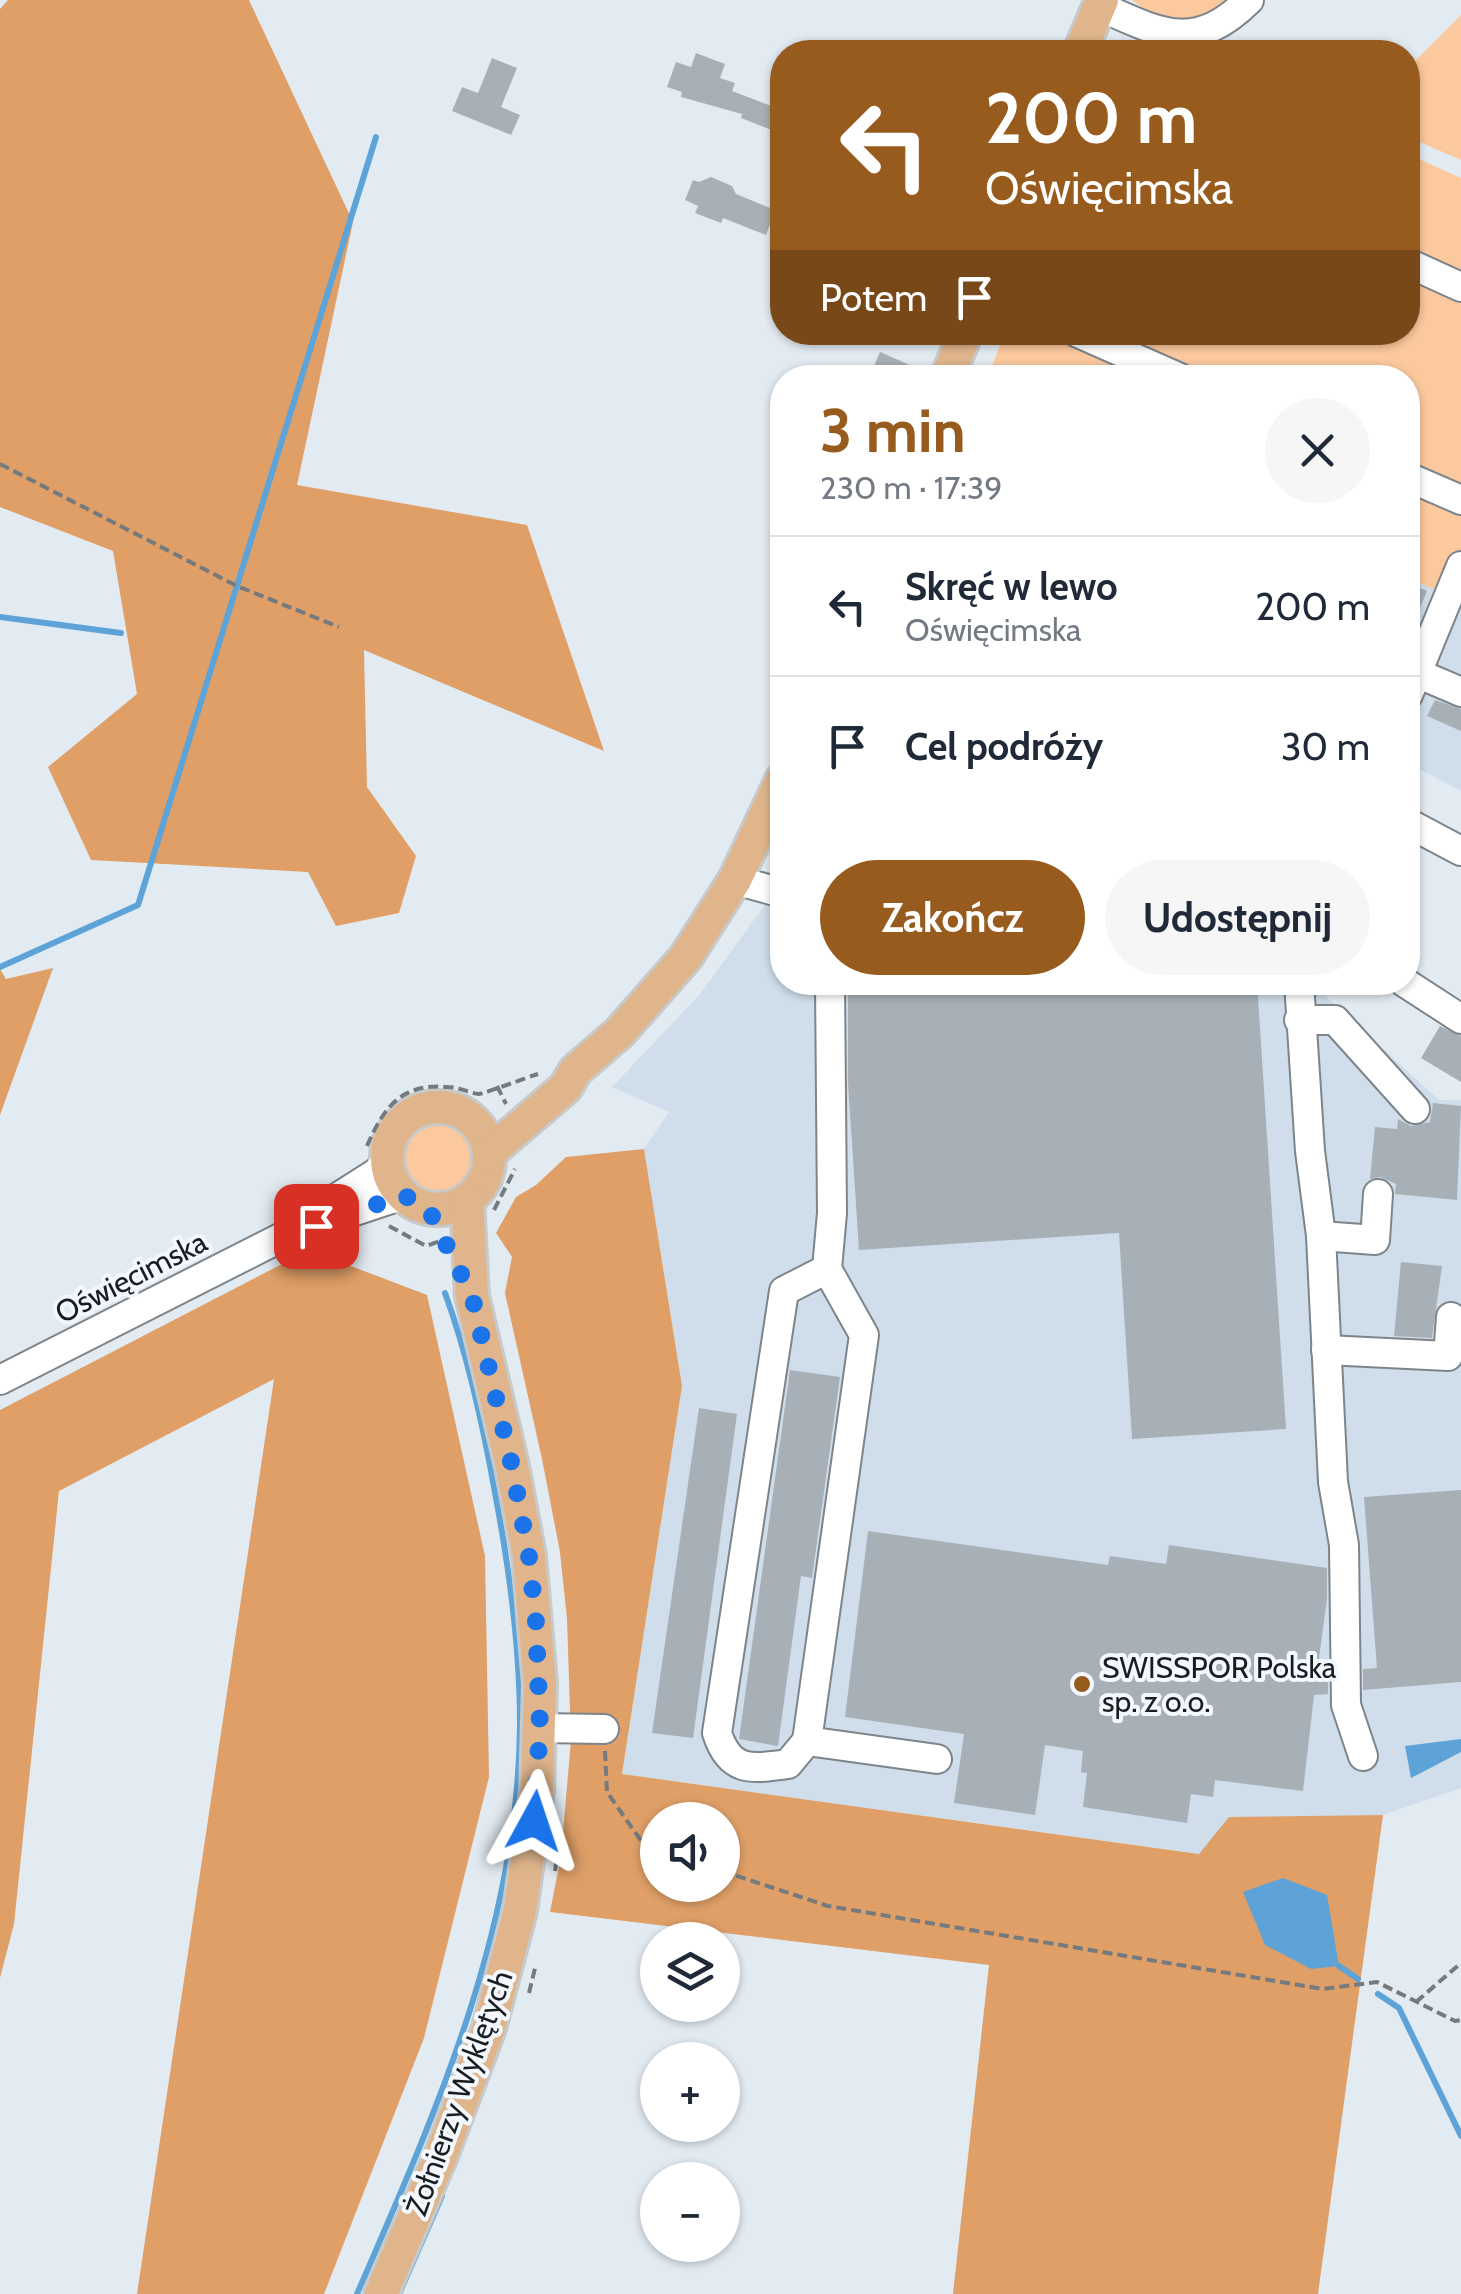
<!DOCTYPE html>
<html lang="pl">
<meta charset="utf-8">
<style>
:root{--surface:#fff;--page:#f6f6f7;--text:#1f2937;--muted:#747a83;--line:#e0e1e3;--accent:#985b1e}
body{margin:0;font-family:Cabin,sans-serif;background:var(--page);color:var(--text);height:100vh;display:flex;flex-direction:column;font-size:38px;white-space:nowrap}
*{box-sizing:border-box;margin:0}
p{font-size:32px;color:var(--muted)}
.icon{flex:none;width:55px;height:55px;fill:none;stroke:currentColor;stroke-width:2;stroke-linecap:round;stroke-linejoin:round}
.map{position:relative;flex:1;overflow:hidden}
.sheet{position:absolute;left:770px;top:365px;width:650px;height:630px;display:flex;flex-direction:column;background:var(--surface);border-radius:40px;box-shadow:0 2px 8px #0004}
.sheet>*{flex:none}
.banner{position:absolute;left:770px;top:40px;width:650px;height:305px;border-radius:40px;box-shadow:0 2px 8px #0004;background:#985b1e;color:#fff;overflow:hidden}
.tools{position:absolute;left:640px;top:1802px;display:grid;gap:20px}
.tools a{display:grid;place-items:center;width:100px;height:100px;border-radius:50%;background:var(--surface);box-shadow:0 2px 8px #0004;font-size:50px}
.pin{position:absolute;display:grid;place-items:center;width:85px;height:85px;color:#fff;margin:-42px;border-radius:20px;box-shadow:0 5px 15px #0006}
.me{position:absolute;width:110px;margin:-55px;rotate:5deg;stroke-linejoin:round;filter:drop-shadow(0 0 8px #0008)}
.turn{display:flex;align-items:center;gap:35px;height:210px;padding:0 50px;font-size:45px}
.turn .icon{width:130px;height:130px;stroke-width:2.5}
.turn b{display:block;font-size:70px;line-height:85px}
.then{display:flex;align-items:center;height:95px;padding:0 50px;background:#0003;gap:20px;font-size:38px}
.round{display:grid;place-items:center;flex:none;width:105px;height:105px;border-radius:52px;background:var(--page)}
.headline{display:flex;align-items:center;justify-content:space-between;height:170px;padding:0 50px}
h1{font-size:60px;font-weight:700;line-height:75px;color:var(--accent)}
.button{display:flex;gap:20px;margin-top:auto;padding:20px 50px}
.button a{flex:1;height:115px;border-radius:60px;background:var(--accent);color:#fff;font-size:40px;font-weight:700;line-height:115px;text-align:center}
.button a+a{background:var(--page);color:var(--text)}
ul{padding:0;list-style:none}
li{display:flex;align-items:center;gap:30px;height:140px;padding:0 50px;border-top:2px solid var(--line)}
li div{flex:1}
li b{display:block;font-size:38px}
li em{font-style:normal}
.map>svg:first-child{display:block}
.built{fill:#cfdeea}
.green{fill:#fcc99e}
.forest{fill:#df9f67;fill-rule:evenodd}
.water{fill:#5da3d8}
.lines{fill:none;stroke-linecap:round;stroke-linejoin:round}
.stream{stroke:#5da3d8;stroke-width:6}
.building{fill:#a8b0b7}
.minor-casing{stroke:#7d858b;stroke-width:32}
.major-casing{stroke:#c8c9c9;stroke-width:38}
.path{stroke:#757a7f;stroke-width:4;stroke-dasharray:10 5;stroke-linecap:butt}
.minor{stroke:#fff;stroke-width:28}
.major{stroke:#e0b58c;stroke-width:32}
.route{stroke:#1a73e8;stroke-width:18;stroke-dasharray:0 32.4}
.poi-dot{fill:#985b1e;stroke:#f2f8fe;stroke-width:4}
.labels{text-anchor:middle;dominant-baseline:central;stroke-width:8;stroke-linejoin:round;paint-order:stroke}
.street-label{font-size:30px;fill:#1a1d20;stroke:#f2f8fe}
.poi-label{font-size:30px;fill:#1a1d20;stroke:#f2f8fe;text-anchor:start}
</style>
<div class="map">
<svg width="1461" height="2294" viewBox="0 0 1461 2294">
<rect width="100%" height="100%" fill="#e3ebf2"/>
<g class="built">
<path d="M 1408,578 L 1461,601 L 1461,791 L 1408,763 Z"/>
<path d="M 782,881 L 782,982 L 1320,983 L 1320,991 L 1439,1100 L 1461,1100 L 1461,1788 L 1383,1815 L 1313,1817 L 1200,1854 L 622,1774 L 682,1386 L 644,1149 L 669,1112 L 612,1087 L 701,993 Z"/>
</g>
<g class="green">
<path d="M 1132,0 L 1231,0 C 1196,22 1166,28 1132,0 Z"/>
<path d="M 1461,15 L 1461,160 L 1408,137 L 1408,68 Z"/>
<path d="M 1408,154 L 1461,178 L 1461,601 L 1408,578 L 1408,378 L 987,378 L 1005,333 L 1408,332 Z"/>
<circle cx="438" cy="1157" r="35"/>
</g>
<g class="forest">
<path d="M 8,0 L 249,0 L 353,222 L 297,485 L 527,525 L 604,751 L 364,650 L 367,787 L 416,856 L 399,913 L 336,926 L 308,872 L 91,860 L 48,767 L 137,694 L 113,551 L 0,507 L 0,9 Z"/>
<path d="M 53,968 L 0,1115 L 0,969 L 6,979 Z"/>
<path d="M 644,1149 L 682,1386 L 622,1774 L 1199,1854 L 1229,1817 L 1383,1815 L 1318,2294 L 953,2294 L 989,1965 L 550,1912 L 561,1856 L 571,1740 L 567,1619 L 560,1552 L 542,1459 L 505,1293 L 512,1257 L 496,1233 L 516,1197 L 536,1185 L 566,1157 ZM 658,1820 L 722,1820 L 722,1885 L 658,1885 Z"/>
<path d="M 309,1250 L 427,1295 L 485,1556 L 489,1777 L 424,2038 L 324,2294 L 137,2294 L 274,1379 L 59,1491 L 14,1924 L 0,1978 L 0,1410 Z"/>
</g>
<g class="water">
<path d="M 1461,1739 L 1461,1752 L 1411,1778 L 1405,1746 Z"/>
<path d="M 1283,1878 L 1327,1895 L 1339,1966 L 1311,1969 L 1265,1945 L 1243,1892 Z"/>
</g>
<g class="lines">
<g class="stream">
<path d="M 0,617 L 121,633"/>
<path d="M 0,967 L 138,905 L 376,137"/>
<path d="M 1339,1966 L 1358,1979"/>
<path d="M 1378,1994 L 1399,2008 L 1461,2136"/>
<path d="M 357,2294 C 436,2112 519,1927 520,1724 C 520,1648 510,1573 496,1498 C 484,1430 469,1358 445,1293"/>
<path d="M 399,2294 L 442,2196"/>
</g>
</g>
<g class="building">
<path d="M 696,53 L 725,64 L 720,78 L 735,83 L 732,91 L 782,110 L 782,134 L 741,118 L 742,114 L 681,97 L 682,92 L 667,87 L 676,62 L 691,67 Z"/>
<path d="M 492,58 L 517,68 L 501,107 L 520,115 L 511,135 L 452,111 L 462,87 L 478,93 Z"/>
<path d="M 711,177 L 732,186 L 736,194 L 775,210 L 766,235 L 723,218 L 721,223 L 695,213 L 698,206 L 685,200 L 693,180 L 699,182 Z"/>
<path d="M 880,352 L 928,373 L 927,378 L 869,378 Z"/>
<path d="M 1408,583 L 1427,591 L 1408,636 Z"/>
<path d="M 1435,700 L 1461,709 L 1461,731 L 1427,716 Z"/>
<path d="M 848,982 L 1257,982 L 1286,1429 L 1132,1439 L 1119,1233 L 859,1250 L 848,1083 Z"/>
<path d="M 1440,1026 L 1461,1036 L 1461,1082 L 1421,1058 Z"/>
<path d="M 1433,1103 L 1461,1106 L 1457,1200 L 1395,1194 L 1396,1184 L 1380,1177 L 1370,1179 L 1375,1127 L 1397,1129 L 1398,1119 L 1411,1126 L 1430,1122 Z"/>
<path d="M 1401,1262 L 1442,1266 L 1432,1338 L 1394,1336 Z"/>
<path d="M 790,1370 L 840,1377 L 812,1578 L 801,1576 L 778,1746 L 739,1739 Z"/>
<path d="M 699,1408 L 737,1414 L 693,1738 L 652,1733 Z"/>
<path d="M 1461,1490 L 1461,1682 L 1363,1690 L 1363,1669 L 1377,1668 L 1364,1497 Z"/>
<path d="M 868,1531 L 1108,1565 L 1110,1556 L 1166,1564 L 1169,1545 L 1327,1568 L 1327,1599 L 1317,1673 L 1328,1672 L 1328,1694 L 1314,1695 L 1303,1791 L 1215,1780 L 1213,1797 L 1191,1794 L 1187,1823 L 1083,1807 L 1087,1773 L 1081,1772 L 1083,1751 L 1045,1745 L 1035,1815 L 954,1803 L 964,1734 L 845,1717 Z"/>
</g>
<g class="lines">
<g class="minor-casing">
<g id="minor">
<path d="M 1099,6 C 1160,33 1194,54 1249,0"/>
<path d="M 1408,263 L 1461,287"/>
<path d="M 1076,332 L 1180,378"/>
<path d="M 1408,477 L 1461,500"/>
<path d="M 1419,674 L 1461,692"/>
<path d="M 1408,695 L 1461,566"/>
<path d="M 1408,823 L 1461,851"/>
<path d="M 735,880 L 782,893"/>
<path d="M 830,982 L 832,1213 L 827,1269 L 864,1335 L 807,1741 L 937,1759"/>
<path d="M 1299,982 L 1310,1151 L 1321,1236 L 1333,1482 L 1344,1545 L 1346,1705 L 1363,1756"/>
<path d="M 1404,982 L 1461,1019"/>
<path d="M 1299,1020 L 1335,1020 L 1415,1109"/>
<path d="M 310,1215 L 376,1173 L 387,1162"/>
<path d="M 1321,1236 L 1375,1240 L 1378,1194"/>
<path d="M 1326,1350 L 1448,1356 L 1451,1317"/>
<path d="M 0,1380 L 292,1232 L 403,1195"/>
<path d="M 540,1728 L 604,1729"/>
<path d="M 807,1741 L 788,1764 C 751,1769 730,1773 717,1733 L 784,1291 L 827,1269"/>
</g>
</g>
<g class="major-casing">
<g id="major">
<path d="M 1080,52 L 1102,0"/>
<path d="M 947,378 L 966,332"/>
<circle cx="438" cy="1158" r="51"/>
<path d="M 489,1153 L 566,1087 L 575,1071 L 620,1032 L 686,957 L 735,880 L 782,780"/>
<path d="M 381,2294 L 440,2158 L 489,2028 L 520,1911 L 537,1791 L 540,1684 L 529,1556 L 512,1466 L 472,1296 L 467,1200"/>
</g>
</g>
<g class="path">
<path d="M 0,464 L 237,586 L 339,627"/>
<path d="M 497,1086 L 506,1104"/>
<path d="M 367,1146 C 384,1107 401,1083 448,1087 C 459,1087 469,1093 479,1094 C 483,1094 528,1077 538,1074"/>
<path d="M 494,1210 L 515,1169"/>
<path d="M 389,1226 L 426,1246 L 443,1240"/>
<path d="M 605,1751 L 607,1792 L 644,1845 L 658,1849"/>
<path d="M 555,1871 L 560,1836"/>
<path d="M 722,1871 L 828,1906 L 1323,1989 L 1377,1982 L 1455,2021 L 1461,2020"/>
<path d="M 529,1993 L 536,1964"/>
<path d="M 1416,2002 L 1461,1963"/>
</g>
<use href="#minor" class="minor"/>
<use href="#major" class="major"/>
</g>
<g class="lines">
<path class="route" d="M 316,1226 L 403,1195 L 428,1208 L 472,1296 L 512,1466 L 529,1556 L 536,1622 L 540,1728 L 534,1821"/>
</g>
<circle class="poi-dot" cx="1082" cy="1684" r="10"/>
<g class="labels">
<g class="street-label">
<text transform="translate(131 1277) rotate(-27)">Oświęcimska</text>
<text transform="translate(459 2093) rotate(-70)">Żołnierzy Wyklętych</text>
</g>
<g class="poi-label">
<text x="1102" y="1667">SWISSPOR Polska<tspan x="1102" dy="34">sp. z o.o.</tspan></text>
</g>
</g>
</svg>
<div class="tools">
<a><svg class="icon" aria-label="sound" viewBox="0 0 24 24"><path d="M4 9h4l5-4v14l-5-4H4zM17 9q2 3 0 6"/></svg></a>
<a><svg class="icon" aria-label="layers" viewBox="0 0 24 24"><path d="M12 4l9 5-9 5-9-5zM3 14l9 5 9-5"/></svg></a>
<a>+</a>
<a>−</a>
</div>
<div class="pin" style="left:316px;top:1226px;background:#d93025"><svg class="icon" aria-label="arrive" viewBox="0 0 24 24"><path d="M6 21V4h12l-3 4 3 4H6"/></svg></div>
<svg class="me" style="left:534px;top:1821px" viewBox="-20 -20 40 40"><path d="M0-17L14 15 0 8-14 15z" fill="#1a73e8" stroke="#fff" stroke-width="4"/></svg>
<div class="banner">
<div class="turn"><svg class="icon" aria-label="left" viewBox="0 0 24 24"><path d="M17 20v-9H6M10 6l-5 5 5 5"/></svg><div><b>200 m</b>Oświęcimska</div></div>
<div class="then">Potem<svg class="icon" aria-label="arrive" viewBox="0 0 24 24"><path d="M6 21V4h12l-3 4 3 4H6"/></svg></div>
</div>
<section class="sheet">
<div class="headline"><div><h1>3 min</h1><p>230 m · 17:39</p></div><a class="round"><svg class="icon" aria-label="close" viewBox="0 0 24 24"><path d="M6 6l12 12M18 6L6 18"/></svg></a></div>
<ul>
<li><svg class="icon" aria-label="left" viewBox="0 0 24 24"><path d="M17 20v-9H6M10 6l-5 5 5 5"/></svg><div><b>Skręć w lewo</b><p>Oświęcimska</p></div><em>200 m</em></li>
<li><svg class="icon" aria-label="arrive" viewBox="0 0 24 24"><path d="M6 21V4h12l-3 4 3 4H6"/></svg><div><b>Cel podróży</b></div><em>30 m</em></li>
</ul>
<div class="button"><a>Zakończ</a><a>Udostępnij</a></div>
</section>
</div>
